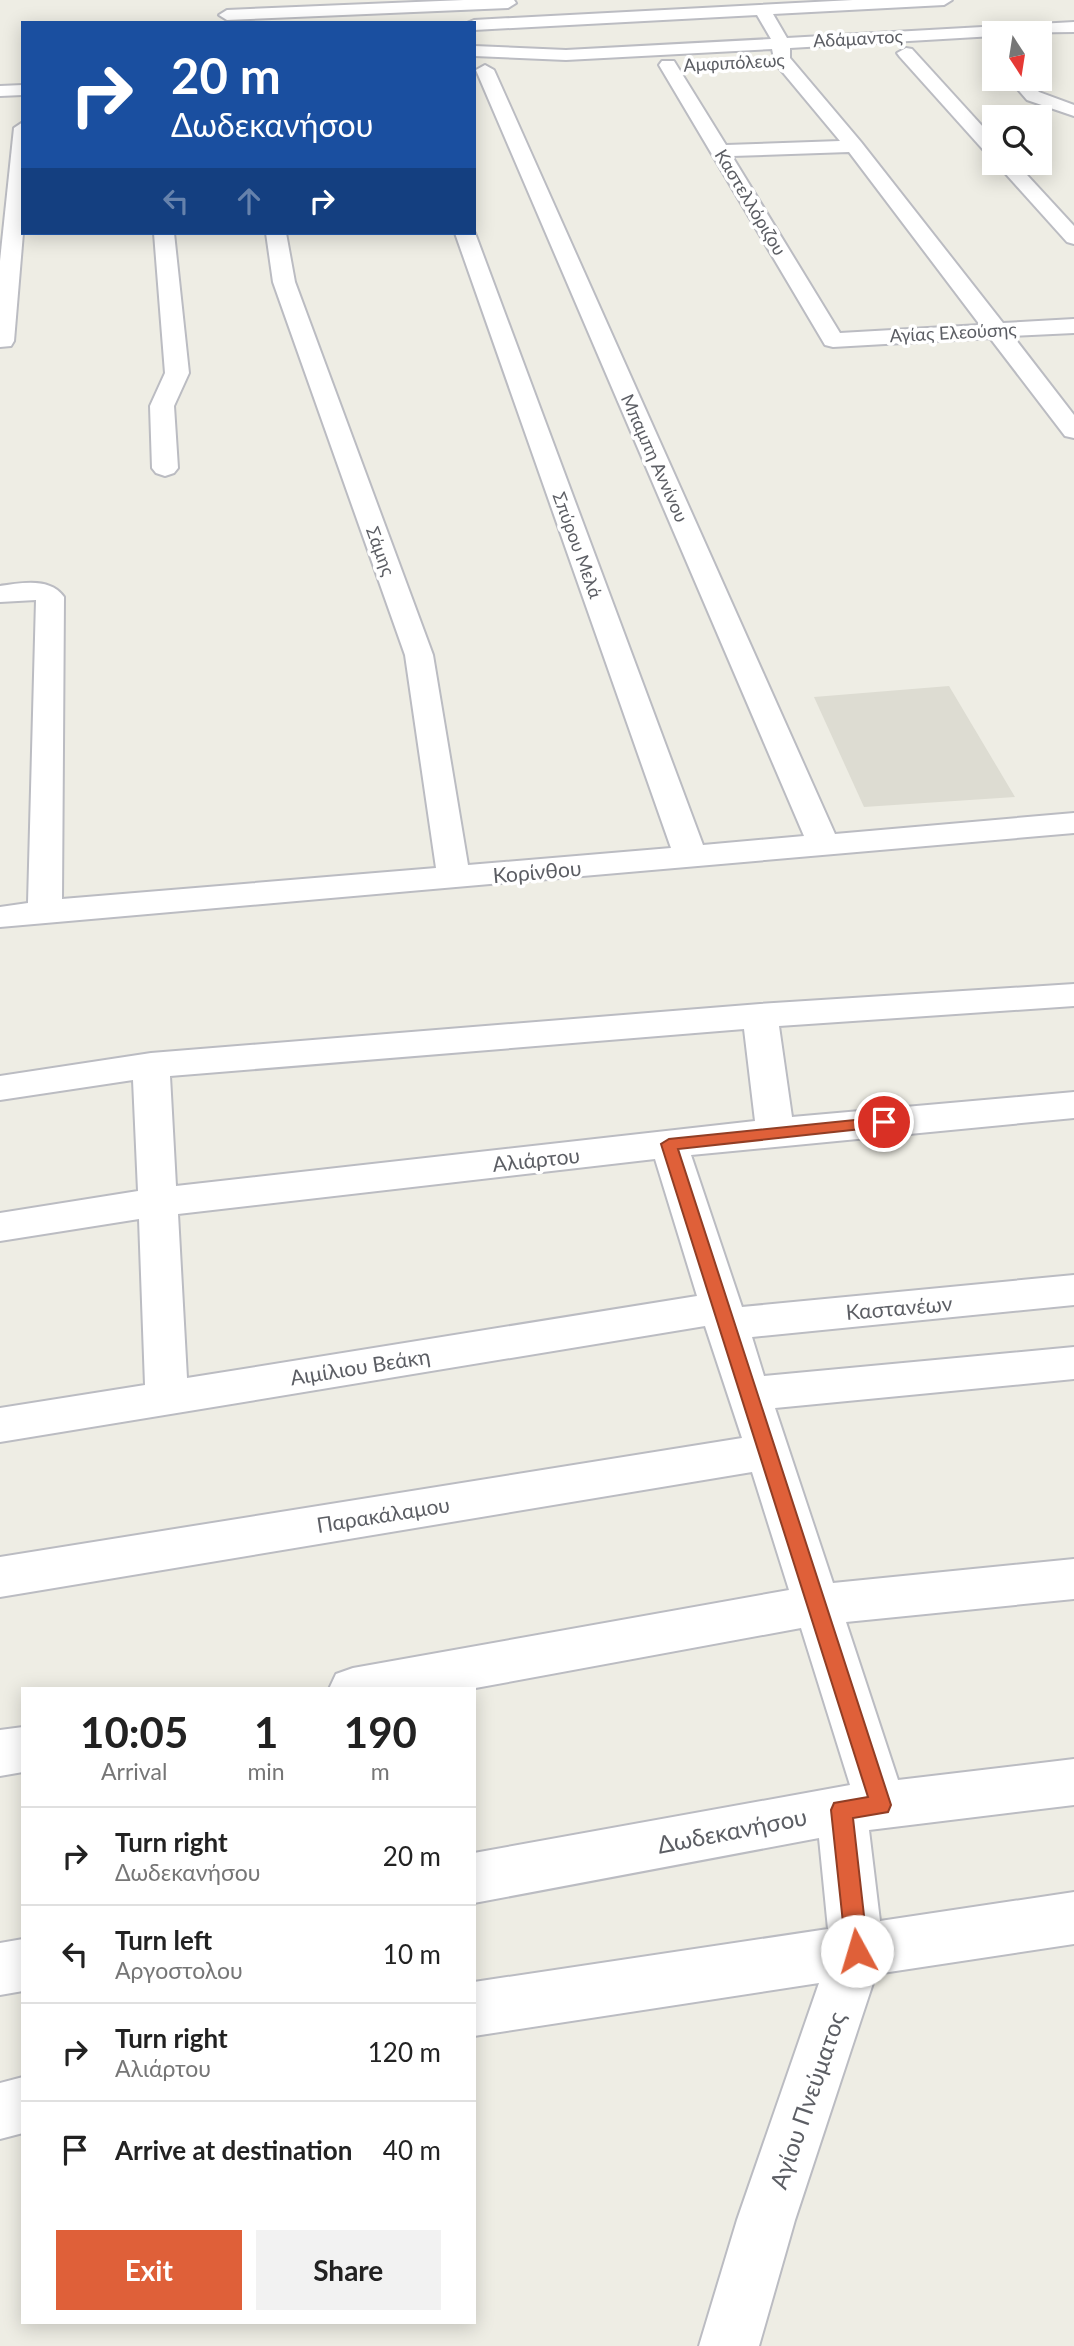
<!DOCTYPE html>
<meta charset="utf-8">
<style>
:root{--surface:#fff;--page:#f2f2f2;--text:#222;--muted:#767676;--line:#e0e0e0;--accent:#df6039}
body{margin:0;font-family:Lato,sans-serif;background:var(--page);color:var(--text);height:100vh;display:flex;flex-direction:column;font-size:26px;white-space:nowrap}
*{box-sizing:border-box;margin:0}
p{font-size:23px;color:var(--muted)}
.icon{flex:none;width:38px;height:38px;fill:none;stroke:currentColor;stroke-width:2;stroke-linecap:round;stroke-linejoin:round}
.map{position:relative;flex:1;overflow:hidden}
.sheet{position:absolute;left:21px;top:1687px;width:455px;height:637px;display:flex;flex-direction:column;background:var(--surface);border-radius:0px;box-shadow:0 4px 18px #0003}
.sheet>*{flex:none}
.hud{position:absolute;left:21px;top:21px;width:455px;height:214px;border-radius:0px;box-shadow:0 4px 18px #0003;background:#1a4fa0;color:#fff;overflow:hidden}
.needle{width:46px;rotate:168deg}
.buttons{position:absolute;left:982px;top:21px;display:grid;gap:14px}
.buttons a{display:grid;place-items:center;width:70px;height:70px;border-radius:0px;background:var(--surface);box-shadow:0 4px 18px #0003;font-size:35px}
.pin{position:absolute;display:grid;place-items:center;width:60px;height:60px;color:#fff;margin:-30px;border:4px solid #fff;border-radius:50%;box-shadow:0 2px 7px #0007}
.me{position:absolute;width:77px;margin:-38px;rotate:354deg;stroke-linejoin:round;filter:drop-shadow(0 0 5px #0008)}
.turn{display:flex;align-items:center;gap:24px;height:147px;padding:0 35px;font-size:32px}
.turn .icon{width:91px;height:91px;stroke-width:2.5}
.turn b{display:block;font-size:49px;line-height:60px}
.lanes{display:flex;align-items:center;height:66px;padding:0 35px;background:#0003;justify-content:center;gap:35px;direction:ltr}
.lanes .off{opacity:.35}
.eta{display:flex;justify-content:space-evenly;align-items:center;height:119px;text-align:center}
.eta b{font-size:42px;font-weight:700;line-height:49px}
.cta{display:flex;gap:14px;margin-top:auto;padding:14px 35px}
.cta a{flex:1;height:80px;border-radius:0px;background:var(--accent);color:#fff;font-size:28px;font-weight:700;line-height:80px;text-align:center}
.cta a+a{background:var(--page);color:var(--text)}
ul{padding:0;list-style:none}
li{display:flex;align-items:center;gap:21px;height:98px;padding:0 35px;border-top:2px solid var(--line)}
li div{flex:1}
li b{display:block;font-size:26px}
li em{font-style:normal}
.map>svg:first-child{display:block}
.education{fill:#dddcd2}
.lines{fill:none;stroke-linecap:round;stroke-linejoin:round}
.minor-casing{stroke:#bbbcc2;stroke-width:4}
.minor{fill:#fff;fill-rule:evenodd}
.route{fill:#df6039;stroke:#913e25;stroke-width:2}
.labels{text-anchor:middle;dominant-baseline:central;stroke-width:7;stroke-linejoin:round;paint-order:stroke}
.far-street-label{font-size:18px;fill:#5c5e64;stroke:#fff}
.street-label{font-size:21px;fill:#5c5e64;stroke:#fff}
.near-street-label{font-size:24px;fill:#5c5e64;stroke:#fff}
</style>
<div class="map">
<svg width="1074" height="2346" viewBox="0 0 1074 2346">
<rect width="100%" height="100%" fill="#eeede4"/>
<path class="education" d="M 949,686 L 1015,797 L 864,807 L 814,697 Z"/>
<g class="lines">
<g class="minor-casing">
<g id="minor">
<path d="M 464,0 L 514,0 L 516,3 L 508,8 L 227,20 L 219,15 L 227,10 Z"/>
<path d="M 853,0 L 952,0 L 944,5 L 773,14 L 787,38 L 1074,22 L 1074,32 L 994,33 L 994,36 L 790,48 L 790,58 L 861,142 L 1003,323 L 1074,319 L 1074,333 L 1013,336 L 1074,415 L 1074,438 L 1065,436 L 990,338 L 833,347 L 825,345 L 659,65 L 662,61 L 674,61 L 726,145 L 840,141 L 775,63 L 772,49 L 566,60 L 474,56 L 474,46 L 566,50 L 771,39 L 757,15 L 474,30 L 474,23 L 467,23 L 474,20 ZM 849,152 L 980,325 L 840,333 L 732,156 Z"/>
<path d="M 906,48 L 912,49 L 994,139 L 994,156 L 987,154 L 900,57 L 897,53 Z"/>
<path d="M 485,65 L 494,70 L 835,834 L 1074,813 L 1074,833 L 0,927 L 0,907 L 28,903 L 36,600 L 0,602 L 0,586 C 21,583 50,577 64,597 L 62,899 L 436,868 L 405,655 L 273,282 L 266,233 L 286,233 L 295,282 L 433,655 L 468,865 L 671,848 L 455,233 L 475,233 L 703,845 L 804,836 L 476,70 Z"/>
<path d="M 1009,79 L 1027,79 L 1039,92 L 1074,105 L 1074,116 L 1027,100 Z"/>
<path d="M 23,85 L 23,95 L 0,96 L 0,86 Z"/>
<path d="M 23,122 L 23,233 L 14,341 L 11,346 L 0,347 L 0,261 L 14,128 Z"/>
<path d="M 996,163 L 1016,163 L 1074,226 L 1074,244 L 1067,242 Z"/>
<path d="M 154,233 L 174,233 L 189,373 L 174,406 L 178,468 L 174,473 L 165,476 L 156,473 L 152,468 L 150,406 L 165,373 Z"/>
<path d="M 1074,984 L 1074,1006 L 779,1026 L 792,1117 L 1074,1092 L 1074,1118 L 691,1155 L 742,1307 L 1074,1275 L 1074,1305 L 752,1337 L 764,1376 L 1074,1347 L 1074,1379 L 775,1408 L 833,1583 L 1074,1559 L 1074,1599 L 846,1622 L 898,1780 L 1074,1759 L 1074,1805 L 869,1830 L 880,1921 L 1074,1892 L 1074,1944 L 876,1974 L 795,2220 L 759,2346 L 699,2346 L 737,2220 L 819,1983 L 474,2036 L 474,1982 L 828,1929 L 819,1838 L 474,1903 L 474,1853 L 850,1785 L 801,1628 L 470,1689 L 329,1689 L 336,1674 L 353,1668 L 789,1590 L 752,1472 L 0,1597 L 0,1557 L 742,1438 L 705,1326 L 0,1442 L 0,1408 L 145,1385 L 139,1219 L 0,1241 L 0,1213 L 138,1191 L 133,1080 L 0,1100 L 0,1076 L 151,1053 L 760,1004 ZM 744,1029 L 755,1121 L 176,1186 L 170,1076 ZM 655,1159 L 697,1296 L 187,1378 L 178,1214 Z"/>
<path d="M 23,1727 L 23,1772 L 0,1776 L 0,1730 Z"/>
<path d="M 23,1939 L 23,1991 L 0,1995 L 0,1943 Z"/>
<path d="M 23,2077 L 23,2133 L 0,2139 L 0,2083 Z"/>
</g>
</g>
<use href="#minor" class="minor"/>
</g>
<path class="route" d="M 884,1117 L 889,1118 L 892,1122 L 889,1126 L 678,1149 L 891,1805 L 888,1812 L 853,1818 L 868,1951 L 865,1959 L 857,1962 L 849,1959 L 846,1951 L 831,1810 L 834,1803 L 868,1797 L 661,1144 L 669,1139 Z"/>
<g class="labels">
<g class="far-street-label">
<text transform="translate(858 38) rotate(-3)">Αδάμαντος</text>
<text transform="translate(734 62) rotate(-3)">Αμφιπόλεως</text>
<text transform="translate(751 202) rotate(59)">Καστελλόριζου</text>
<text transform="translate(953 332) rotate(-3)">Αγίας Ελεούσης</text>
<text transform="translate(655 458) rotate(66)">Μπαμπη Αννίνου</text>
<text transform="translate(578 545) rotate(70)">Σπύρου Μελά</text>
<text transform="translate(381 551) rotate(70)">Σάμης</text>
</g>
<g class="street-label">
<text transform="translate(537 871) rotate(-5)">Κορίνθου</text>
<text transform="translate(536 1159) rotate(-6)">Αλιάρτου</text>
<text transform="translate(899 1307) rotate(-5)">Καστανέων</text>
<text transform="translate(360 1366) rotate(-9)">Αιμίλιου Βεάκη</text>
<text transform="translate(383 1514) rotate(-9)">Παρακάλαμου</text>
</g>
<g class="near-street-label">
<text transform="translate(732 1830) rotate(-11)">Δωδεκανήσου</text>
<text transform="translate(807 2100) rotate(-71)">Αγίου Πνεύματος</text>
</g>
</g>
</svg>
<div class="buttons">
<a><svg class="needle" viewBox="-14 -14 28 28"><path d="M0-13l5 13h-10z" fill="#e53935"/><path d="M0 13l5-13h-10z" fill="#767676"/></svg></a>
<a><svg class="icon" aria-label="search" viewBox="0 0 24 24"><circle cx="10" cy="10" r="6"/><path d="M15 15l6 6"/></svg></a>
</div>
<div class="pin" style="left:884px;top:1122px;background:#d93025"><svg class="icon" aria-label="arrive" viewBox="0 0 24 24"><path d="M6 21V4h12l-3 4 3 4H6"/></svg></div>
<svg class="me" style="left:857px;top:1951px" viewBox="-20 -20 40 40"><circle r="19" fill="#fff"/><path d="M0-13L10 11 0 6-10 11z" fill="#df6039"/></svg>
<div class="hud">
<div class="turn"><svg class="icon" aria-label="right" viewBox="0 0 24 24"><path d="M7 20v-9h11M14 6l5 5-5 5"/></svg><div><b>20 m</b>Δωδεκανήσου</div></div>
<div class="lanes"><svg class="icon off" aria-label="left" viewBox="0 0 24 24"><path d="M17 20v-9H6M10 6l-5 5 5 5"/></svg><svg class="icon off" aria-label="ahead" viewBox="0 0 24 24"><path d="M12 20V5M6 11l6-6 6 6"/></svg><svg class="icon" aria-label="right" viewBox="0 0 24 24"><path d="M7 20v-9h11M14 6l5 5-5 5"/></svg></div>
</div>
<section class="sheet">
<div class="eta">
<div><b>10:05</b><p>Arrival</p></div>
<div><b>1</b><p>min</p></div>
<div><b>190</b><p>m</p></div>
</div>
<ul>
<li><svg class="icon" aria-label="right" viewBox="0 0 24 24"><path d="M7 20v-9h11M14 6l5 5-5 5"/></svg><div><b>Turn right</b><p>Δωδεκανήσου</p></div><em>20 m</em></li>
<li><svg class="icon" aria-label="left" viewBox="0 0 24 24"><path d="M17 20v-9H6M10 6l-5 5 5 5"/></svg><div><b>Turn left</b><p>Αργοστολου</p></div><em>10 m</em></li>
<li><svg class="icon" aria-label="right" viewBox="0 0 24 24"><path d="M7 20v-9h11M14 6l5 5-5 5"/></svg><div><b>Turn right</b><p>Αλιάρτου</p></div><em>120 m</em></li>
<li><svg class="icon" aria-label="arrive" viewBox="0 0 24 24"><path d="M6 21V4h12l-3 4 3 4H6"/></svg><div><b>Arrive at destination</b></div><em>40 m</em></li>
</ul>
<div class="cta"><a>Exit</a><a>Share</a></div>
</section>
</div>
